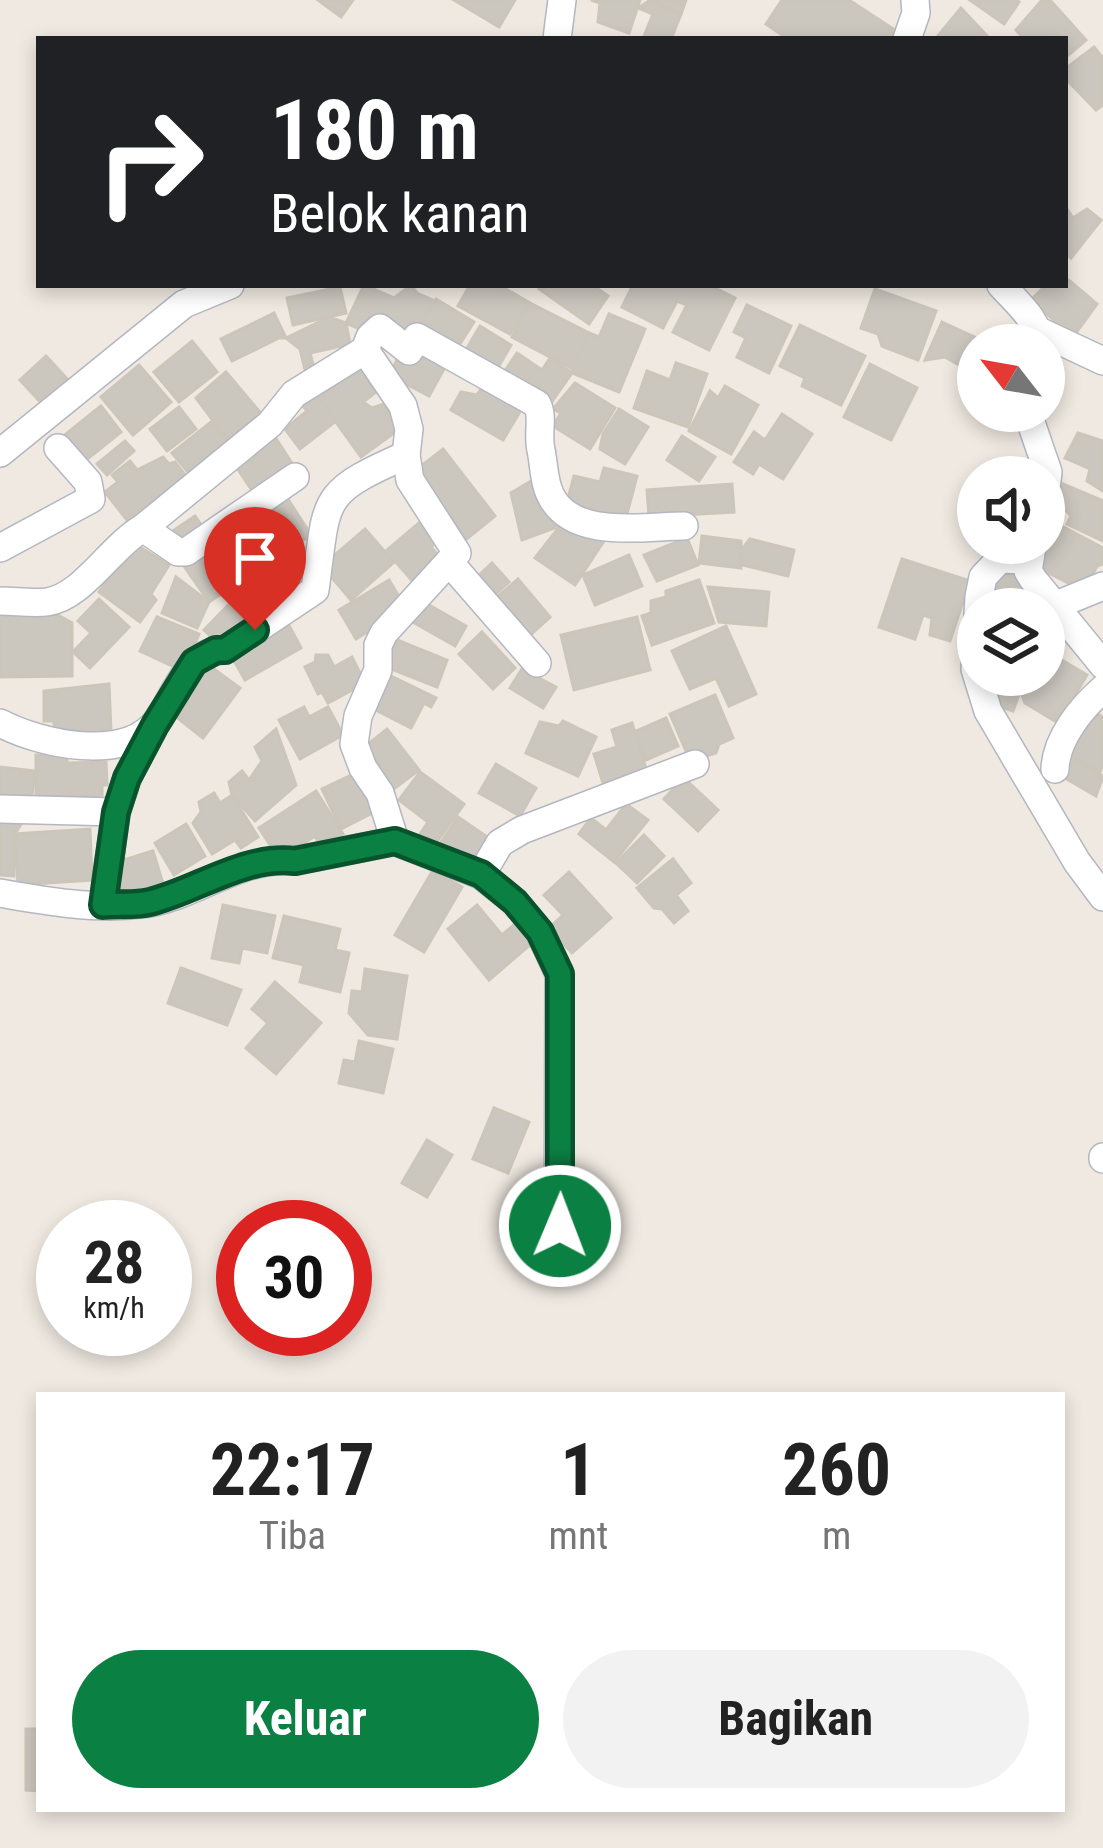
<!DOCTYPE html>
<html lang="id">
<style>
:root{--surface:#fff;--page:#f2f2f2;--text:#222;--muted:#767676;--accent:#0b8043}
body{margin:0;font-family:"Roboto Condensed",sans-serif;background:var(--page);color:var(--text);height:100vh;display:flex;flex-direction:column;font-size:45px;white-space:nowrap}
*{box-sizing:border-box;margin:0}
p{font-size:39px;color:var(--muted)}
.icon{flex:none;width:66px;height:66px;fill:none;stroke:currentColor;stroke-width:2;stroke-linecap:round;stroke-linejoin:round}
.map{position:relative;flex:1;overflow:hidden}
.panel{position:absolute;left:36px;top:1392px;width:1029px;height:420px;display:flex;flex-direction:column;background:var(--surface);border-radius:0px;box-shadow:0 6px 18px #0003}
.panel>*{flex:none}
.banner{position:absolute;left:36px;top:36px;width:1032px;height:252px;border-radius:0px;box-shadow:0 6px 18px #0003;background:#202124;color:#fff;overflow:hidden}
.needle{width:78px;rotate:301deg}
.controls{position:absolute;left:957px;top:324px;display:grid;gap:24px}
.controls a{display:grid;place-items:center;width:108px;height:108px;border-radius:50%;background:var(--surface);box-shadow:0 6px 18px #0003;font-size:60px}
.speed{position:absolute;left:36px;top:1200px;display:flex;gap:24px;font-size:60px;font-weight:700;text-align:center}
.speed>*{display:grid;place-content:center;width:156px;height:156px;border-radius:50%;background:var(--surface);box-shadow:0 6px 18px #0003;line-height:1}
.speed small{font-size:30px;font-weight:400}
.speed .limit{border:18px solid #d22;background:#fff;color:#111}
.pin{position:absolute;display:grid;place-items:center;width:102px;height:102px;color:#fff;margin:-123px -51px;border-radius:50% 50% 50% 0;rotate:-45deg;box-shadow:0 0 12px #0007}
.pin .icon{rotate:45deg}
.me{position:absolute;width:132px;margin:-66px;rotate:1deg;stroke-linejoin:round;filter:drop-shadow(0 0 9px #0008)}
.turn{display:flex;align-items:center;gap:42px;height:252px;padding:0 36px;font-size:54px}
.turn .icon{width:156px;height:156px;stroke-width:2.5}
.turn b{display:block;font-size:84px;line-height:102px}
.eta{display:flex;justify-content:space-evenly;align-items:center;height:204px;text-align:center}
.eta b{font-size:72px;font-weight:700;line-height:84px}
.primary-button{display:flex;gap:24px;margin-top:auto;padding:24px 36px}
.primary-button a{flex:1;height:138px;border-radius:72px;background:var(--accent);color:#fff;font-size:48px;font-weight:700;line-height:138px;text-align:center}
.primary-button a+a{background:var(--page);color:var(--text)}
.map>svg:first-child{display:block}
.building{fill:#cbc7bf;stroke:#cbc5ba;stroke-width:3}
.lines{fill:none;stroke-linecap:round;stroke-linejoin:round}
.street-casing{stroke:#b4b7c1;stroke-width:30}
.street{stroke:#fff;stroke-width:27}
.route-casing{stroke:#07532c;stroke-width:30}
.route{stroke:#0b8043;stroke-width:21}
</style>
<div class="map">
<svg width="1103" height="1848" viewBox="0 0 1103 1848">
<rect width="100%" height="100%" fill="#efe9e1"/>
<g class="building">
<path d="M 318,0 L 353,0 L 341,17 Z"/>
<path d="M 454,0 L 515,0 L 499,27 Z"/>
<path d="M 591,0 L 640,0 L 629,33 L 598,22 L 600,3 Z"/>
<path d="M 649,0 L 686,0 L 681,14 Z"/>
<path d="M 782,0 L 849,0 L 907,38 L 788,39 L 766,24 Z"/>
<path d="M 970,0 L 1016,0 L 1019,2 L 1004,24 Z"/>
<path d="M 1042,0 L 1050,0 L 1086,40 L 1065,58 L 1065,39 L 1024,39 L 1016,30 Z"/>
<path d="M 649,1 L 681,14 L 671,39 L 643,39 L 653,14 L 638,8 Z"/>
<path d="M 961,8 L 990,39 L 937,37 Z"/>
<path d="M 1094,47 L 1103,58 L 1103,105 L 1096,110 L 1065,78 L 1065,69 Z"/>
<path d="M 1065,206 L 1073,218 L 1087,209 L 1101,220 L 1071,258 L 1065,253 Z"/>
<path d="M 1065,277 L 1097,304 L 1073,337 L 1031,300 L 1046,285 L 1065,285 Z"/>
<path d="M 364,285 L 394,298 L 411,285 L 417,293 L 437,302 L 419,343 L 409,351 L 346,323 Z"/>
<path d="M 470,285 L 499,285 L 530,303 L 510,334 L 458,306 Z"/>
<path d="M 542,285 L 592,285 L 608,296 L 589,324 L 539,289 Z"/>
<path d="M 633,285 L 709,285 L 735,298 L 709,350 L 673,332 L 687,305 L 677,301 L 663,328 L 622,307 Z"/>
<path d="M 340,287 L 346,313 L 293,325 L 287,298 Z"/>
<path d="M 875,289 L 936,311 L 918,360 L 882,346 L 878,334 L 861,328 Z"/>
<path d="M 436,299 L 474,322 L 456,350 L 419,328 Z"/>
<path d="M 530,303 L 589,333 L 571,368 L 512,337 Z"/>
<path d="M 747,305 L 791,326 L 769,373 L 737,357 L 746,338 L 734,332 Z"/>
<path d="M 274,313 L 286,338 L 329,317 L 346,323 L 350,344 L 310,353 L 314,368 L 305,370 L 300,349 L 286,338 L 279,338 L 232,361 L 221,339 Z"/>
<path d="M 609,314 L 645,329 L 619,392 L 572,373 L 589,333 L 599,337 Z"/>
<path d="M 942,322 L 992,345 L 978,345 L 978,376 L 945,357 L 925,360 Z"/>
<path d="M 800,325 L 865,356 L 841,405 L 802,386 L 805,378 L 780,366 Z"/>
<path d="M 480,326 L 511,345 L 496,371 L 460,360 Z"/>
<path d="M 192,341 L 217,372 L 179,402 L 154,372 Z"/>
<path d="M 403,349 L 446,353 L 444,369 L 429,396 L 389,375 Z"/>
<path d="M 354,353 L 380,389 L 363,402 L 372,408 L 384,404 L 401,428 L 361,457 L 310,386 Z"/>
<path d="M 517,353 L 542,370 L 550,358 L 572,373 L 546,410 L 500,378 Z"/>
<path d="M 46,356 L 69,381 L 43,405 L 20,380 Z"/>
<path d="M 676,363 L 707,374 L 688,427 L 634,408 L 647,371 L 670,380 Z"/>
<path d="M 870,364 L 917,388 L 891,440 L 844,417 Z"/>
<path d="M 139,365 L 171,402 L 133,435 L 101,397 Z"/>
<path d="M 226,372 L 270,424 L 236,451 L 196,398 Z"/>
<path d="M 575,383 L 615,408 L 590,449 L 553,426 L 561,413 L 553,409 Z"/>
<path d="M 307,384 L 336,421 L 300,449 L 285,429 L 307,411 L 294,394 Z"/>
<path d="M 725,386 L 758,405 L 731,454 L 689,431 L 710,391 L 718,398 Z"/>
<path d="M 482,387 L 521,410 L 503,440 L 451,410 L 461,392 L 477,395 Z"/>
<path d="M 101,406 L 121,432 L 81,464 L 61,438 Z"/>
<path d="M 179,407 L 196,429 L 167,451 L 150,429 Z"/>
<path d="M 619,409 L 648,427 L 625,464 L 600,449 L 603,434 Z"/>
<path d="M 782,414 L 812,434 L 783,479 L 759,464 L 753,474 L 734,462 L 754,432 L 765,440 Z"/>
<path d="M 211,422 L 236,451 L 197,483 L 172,453 Z"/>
<path d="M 1078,433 L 1103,441 L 1103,491 L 1087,481 L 1090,469 L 1065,458 Z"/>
<path d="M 682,436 L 715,457 L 699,481 L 667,460 Z"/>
<path d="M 275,437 L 297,471 L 257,498 L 235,465 Z"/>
<path d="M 125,441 L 134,451 L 107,475 L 97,464 Z"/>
<path d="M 443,449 L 495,516 L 463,542 L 460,531 L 451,533 L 407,477 Z"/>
<path d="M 163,457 L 169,464 L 175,462 L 192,484 L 134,529 L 105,492 L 118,482 L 112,475 L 130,461 L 137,470 Z"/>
<path d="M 604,468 L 637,476 L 624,525 L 565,510 L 574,476 L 600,482 Z"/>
<path d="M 538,477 L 557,527 L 522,540 L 511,493 Z"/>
<path d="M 732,484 L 734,512 L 649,517 L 647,490 Z"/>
<path d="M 1063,484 L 1103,501 L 1103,541 L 1067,524 L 1071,516 L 1060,504 Z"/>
<path d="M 286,496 L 311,535 L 209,602 L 179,559 Z"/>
<path d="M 195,516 L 210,537 L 179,559 L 164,537 Z"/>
<path d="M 567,517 L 604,541 L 575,585 L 535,558 Z"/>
<path d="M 420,522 L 437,541 L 431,547 L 443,561 L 416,585 L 386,551 Z"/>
<path d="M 1056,523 L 1103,548 L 1103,564 L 1097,566 L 1084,591 L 1033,565 Z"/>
<path d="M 365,529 L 394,562 L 351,600 L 322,566 Z"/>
<path d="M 702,536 L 741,541 L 741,568 L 699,563 Z"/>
<path d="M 125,538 L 169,565 L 151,594 L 156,600 L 140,622 L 99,592 L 106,583 L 92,573 Z"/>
<path d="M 687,538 L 698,565 L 657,581 L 644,555 Z"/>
<path d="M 750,539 L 794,550 L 788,576 L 743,565 L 742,549 Z"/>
<path d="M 629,555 L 642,586 L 595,605 L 583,575 Z"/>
<path d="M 902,559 L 970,581 L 950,641 L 930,635 L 932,618 L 923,615 L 915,639 L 879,627 Z"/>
<path d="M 492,563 L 509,582 L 488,601 L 472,582 Z"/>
<path d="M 284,565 L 303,592 L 265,614 L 248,586 Z"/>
<path d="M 1013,567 L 1034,592 L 1015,609 L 998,609 L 984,593 Z"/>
<path d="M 176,577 L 209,602 L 197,628 L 162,613 Z"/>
<path d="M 518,579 L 550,617 L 528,637 L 495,599 Z"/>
<path d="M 389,580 L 406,608 L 356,639 L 339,610 Z"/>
<path d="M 699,580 L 714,623 L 652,645 L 642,616 L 651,613 L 651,601 L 666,597 L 666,591 Z"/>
<path d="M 708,587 L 769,592 L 766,626 L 719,622 Z"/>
<path d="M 238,595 L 259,615 L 225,650 L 204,630 Z"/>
<path d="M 99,599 L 129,627 L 90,668 L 73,652 L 91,633 L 78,621 Z"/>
<path d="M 422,601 L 466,626 L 455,646 L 411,621 Z"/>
<path d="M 0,607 L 31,615 L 56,614 L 72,623 L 72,676 L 0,677 Z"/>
<path d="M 157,617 L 199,634 L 183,671 L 140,651 Z"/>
<path d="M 637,617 L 650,670 L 574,690 L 561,635 Z"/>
<path d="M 285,618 L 301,648 L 245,680 L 228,650 Z"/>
<path d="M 726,626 L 756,694 L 729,706 L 716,678 L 690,689 L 672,651 Z"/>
<path d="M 482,632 L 515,668 L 493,689 L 459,654 Z"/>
<path d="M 397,640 L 447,660 L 437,687 L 386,667 Z"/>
<path d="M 316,655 L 328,655 L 334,667 L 352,657 L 365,683 L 328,703 L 322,692 L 318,694 L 305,667 L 315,662 Z"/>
<path d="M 1055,656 L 1087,675 L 1058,723 L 1025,703 L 1022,695 L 1034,679 L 1037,687 Z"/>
<path d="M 207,664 L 240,688 L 203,738 L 175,716 Z"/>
<path d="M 522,669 L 556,687 L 543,708 L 510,688 Z"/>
<path d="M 389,675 L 436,698 L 431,707 L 424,703 L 411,728 L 372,708 Z"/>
<path d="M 997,675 L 1026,675 L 1013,711 L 988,702 Z"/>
<path d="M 109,684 L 111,731 L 54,736 L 54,721 L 44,721 L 44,691 Z"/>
<path d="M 715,695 L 733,738 L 719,744 L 716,753 L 703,757 L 686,751 L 670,714 Z"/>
<path d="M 304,707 L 309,717 L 328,707 L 343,735 L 300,759 L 279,720 Z"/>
<path d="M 1089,710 L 1103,717 L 1103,765 L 1100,772 L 1066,755 Z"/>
<path d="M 666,718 L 678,746 L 646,760 L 634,732 Z"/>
<path d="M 563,721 L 596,737 L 578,776 L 526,753 L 540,722 L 559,726 Z"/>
<path d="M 632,723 L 646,769 L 603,783 L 594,754 L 617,747 L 612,730 Z"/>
<path d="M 276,729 L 296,785 L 255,821 L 232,795 L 229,782 L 242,771 L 249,780 L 262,761 L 255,747 Z"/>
<path d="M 387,729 L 419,770 L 387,794 L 362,749 Z"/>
<path d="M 67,754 L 67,763 L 106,762 L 107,785 L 102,785 L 102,795 L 36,797 L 36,755 Z"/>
<path d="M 1071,757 L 1103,776 L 1096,796 L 1060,775 Z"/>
<path d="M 496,764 L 536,788 L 520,816 L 479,793 Z"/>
<path d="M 0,767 L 35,771 L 31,804 L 0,801 Z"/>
<path d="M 360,771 L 378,810 L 341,829 L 322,789 Z"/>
<path d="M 420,772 L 464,804 L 433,847 L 418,837 L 428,822 L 399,800 Z"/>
<path d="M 684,778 L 718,810 L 698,831 L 664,799 Z"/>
<path d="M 316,791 L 343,834 L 322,848 L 315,836 L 279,859 L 259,828 Z"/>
<path d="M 214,793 L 220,803 L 232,795 L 258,837 L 241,848 L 235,840 L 212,854 L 193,823 L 201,812 L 199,802 Z"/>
<path d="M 626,804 L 648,820 L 614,862 L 579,834 L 591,818 L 606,830 Z"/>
<path d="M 458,817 L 493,841 L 481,849 L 470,866 L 439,845 Z"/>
<path d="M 0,822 L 21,824 L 15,834 L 14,876 L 0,875 Z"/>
<path d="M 186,824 L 205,856 L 174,875 L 155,843 Z"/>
<path d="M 90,829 L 92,880 L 18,885 L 15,834 Z"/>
<path d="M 644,835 L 664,856 L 637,883 L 616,863 Z"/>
<path d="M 153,851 L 164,887 L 112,904 L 101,867 Z"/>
<path d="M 673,859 L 691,883 L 676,895 L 688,911 L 674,923 L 662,909 L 654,908 L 637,888 Z"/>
<path d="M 433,870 L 462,887 L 424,952 L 395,935 Z"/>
<path d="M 569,872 L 611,918 L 572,953 L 549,928 L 563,915 L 544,895 Z"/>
<path d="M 223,905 L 275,916 L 267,953 L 242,948 L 239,963 L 212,958 Z"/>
<path d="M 477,905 L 502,935 L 516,923 L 532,943 L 489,980 L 448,929 Z"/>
<path d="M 284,916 L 340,929 L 335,950 L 349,953 L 340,992 L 300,982 L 304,965 L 273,958 Z"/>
<path d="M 181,968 L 241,990 L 227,1025 L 168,1003 Z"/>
<path d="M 365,969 L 407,976 L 397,1039 L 368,1035 L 349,1013 L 352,991 L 362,992 Z"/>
<path d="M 275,982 L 321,1023 L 276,1074 L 246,1048 L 268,1023 L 252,1009 Z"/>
<path d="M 359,1041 L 393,1049 L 383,1093 L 339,1083 L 344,1060 L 355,1062 Z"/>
<path d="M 494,1108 L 529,1122 L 508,1173 L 473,1159 Z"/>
<path d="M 427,1140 L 452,1155 L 427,1197 L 402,1183 Z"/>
<path d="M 528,1205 L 554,1209 L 547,1252 L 521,1248 Z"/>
<path d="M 26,1729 L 39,1729 L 39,1791 L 26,1790 Z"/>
</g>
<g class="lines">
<g class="street-casing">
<g id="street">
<path d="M 557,39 L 562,0"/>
<path d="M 907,39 L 916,13 L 915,0"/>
<path d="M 1001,285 C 1017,303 1039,320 1040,345"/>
<path d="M 1039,331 L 1103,361"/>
<path d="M 1027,411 L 1048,472 L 1044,506"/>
<path d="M 0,453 L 184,304 L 230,285"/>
<path d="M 143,528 L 178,552 L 186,552 L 295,477"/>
<path d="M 1032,547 L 1028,571 L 1033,579 L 1103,665"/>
<path d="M 0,548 L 91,499 L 88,482 L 58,448"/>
<path d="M 1027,560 L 1000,559 L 983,577 L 979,597 L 975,669 L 988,711 L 1077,862 L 1103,897"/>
<path d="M 450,563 L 537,663"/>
<path d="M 0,601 C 15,601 33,604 47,602 C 83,597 111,546 143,528 L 270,424 L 294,394 L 365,350"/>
<path d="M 1054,606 L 1103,586"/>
<path d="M 0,723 C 40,744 125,763 157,721 C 176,696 187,650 225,650 L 315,590 C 328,497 318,494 406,455"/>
<path d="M 1055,769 C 1056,739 1081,708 1103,689"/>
<path d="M 0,809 L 116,812 L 103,905"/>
<path d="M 116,812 L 127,778 L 153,728"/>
<path d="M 395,841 L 380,793 L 363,768 L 354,744 L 358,716 L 378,670 L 378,645 L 384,633 L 457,553 L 410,480 L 406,455 L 409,429 L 403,406 L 365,350 L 370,337 L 380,328 L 409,351 L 417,337 L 537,404 C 544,417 537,434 541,450 C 544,464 544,484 551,496 C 573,540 645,526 684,526"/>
<path d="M 481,875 L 500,843 L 522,830 L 695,764"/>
<path d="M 0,893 C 45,901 96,910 142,904 C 195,898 239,855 295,861 L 395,841 L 481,875 L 515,902 L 540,932 L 559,974 L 558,1257"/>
<path d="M 1103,1157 L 1103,1159"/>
</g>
</g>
<use href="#street" class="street"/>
</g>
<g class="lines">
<g class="route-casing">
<path id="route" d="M 255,630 L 225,650 L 216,650 L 194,662 L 155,725 L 127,778 L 116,812 L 103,905 C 118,903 134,906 150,902 C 198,890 244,855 295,861 L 395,841 L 481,874 L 515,902 L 540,932 L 560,974 L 560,1226"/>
</g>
<use href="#route" class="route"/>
</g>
</svg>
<div class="controls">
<a><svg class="needle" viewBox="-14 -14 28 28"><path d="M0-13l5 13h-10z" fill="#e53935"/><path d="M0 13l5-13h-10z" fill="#767676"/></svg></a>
<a><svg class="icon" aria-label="sound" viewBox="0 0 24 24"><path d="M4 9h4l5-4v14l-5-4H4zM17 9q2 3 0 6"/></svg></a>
<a><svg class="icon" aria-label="layers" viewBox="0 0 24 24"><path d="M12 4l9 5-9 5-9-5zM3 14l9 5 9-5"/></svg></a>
</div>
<div class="speed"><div>28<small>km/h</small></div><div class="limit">30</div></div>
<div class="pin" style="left:255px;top:630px;background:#d93025"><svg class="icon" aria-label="arrive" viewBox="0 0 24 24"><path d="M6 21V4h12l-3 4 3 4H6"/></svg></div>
<svg class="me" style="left:560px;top:1226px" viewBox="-20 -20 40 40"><circle r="17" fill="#0b8043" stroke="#fff" stroke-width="3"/><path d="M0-11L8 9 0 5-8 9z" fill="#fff"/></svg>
<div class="banner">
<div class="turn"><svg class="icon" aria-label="right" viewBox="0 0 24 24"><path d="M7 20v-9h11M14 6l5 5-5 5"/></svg><div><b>180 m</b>Belok kanan</div></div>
</div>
<section class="panel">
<div class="eta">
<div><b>22:17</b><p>Tiba</p></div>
<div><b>1</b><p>mnt</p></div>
<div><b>260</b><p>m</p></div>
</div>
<div class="primary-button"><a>Keluar</a><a>Bagikan</a></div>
</section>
</div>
